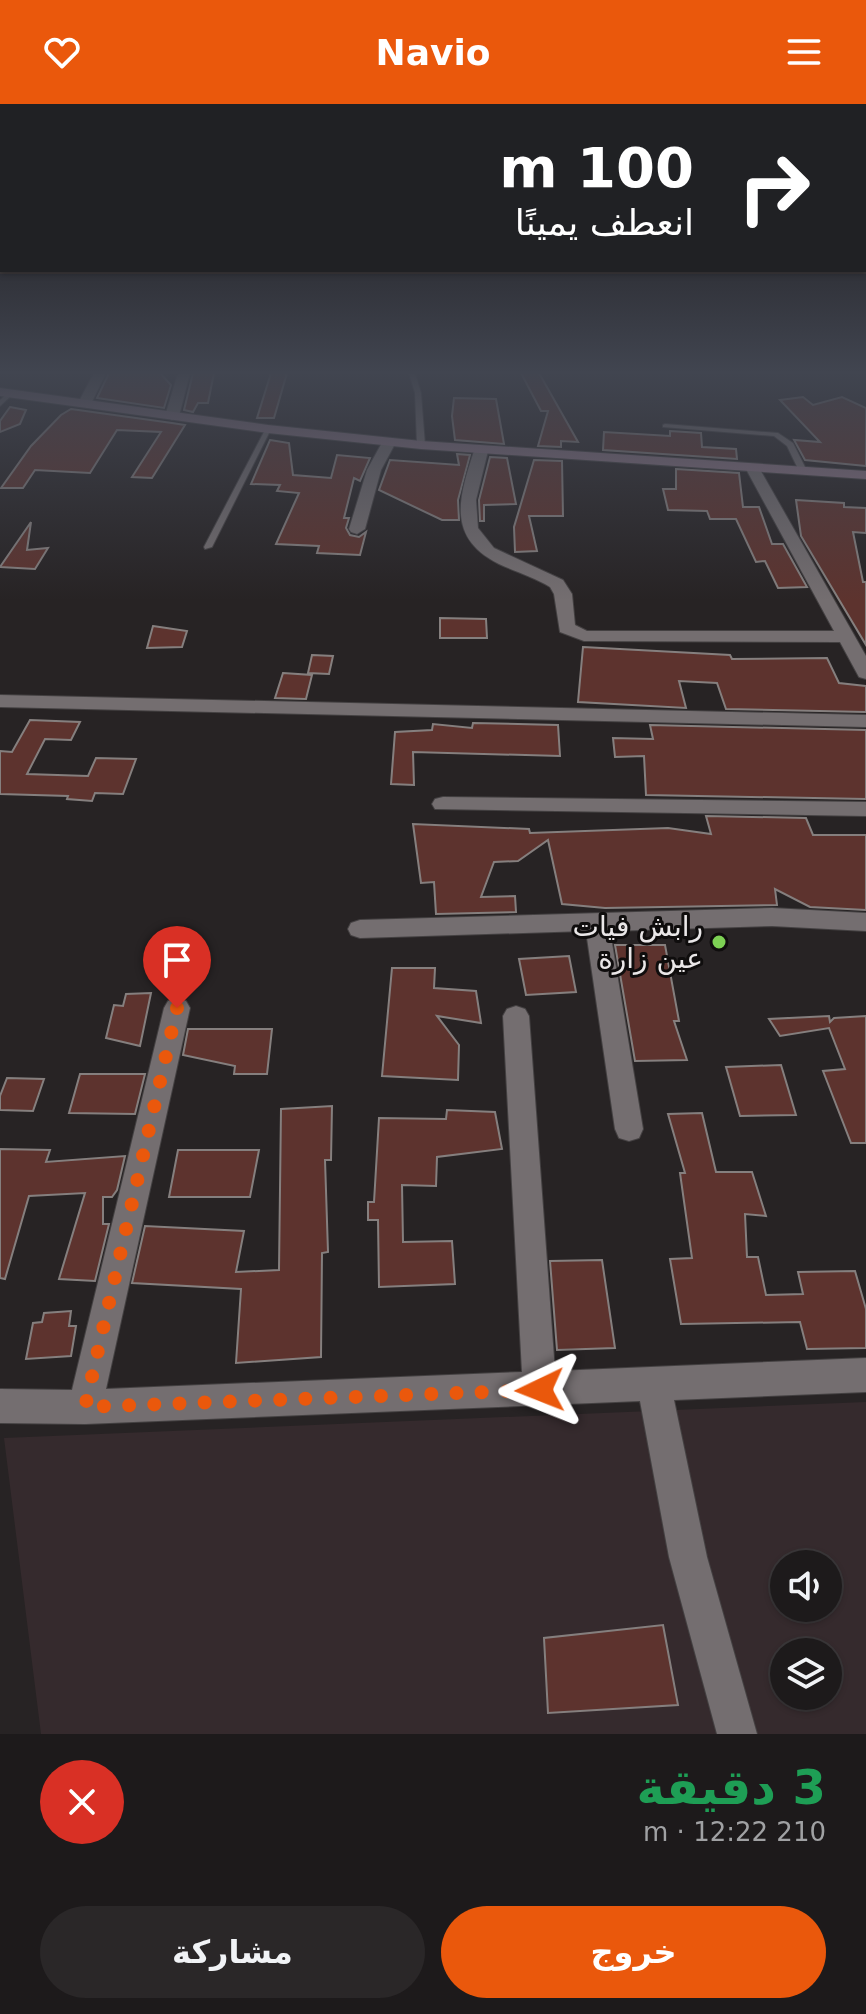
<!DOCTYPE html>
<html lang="ar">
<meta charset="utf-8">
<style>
:root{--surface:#1d1a1b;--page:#2a2728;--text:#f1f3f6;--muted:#a0a1a3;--line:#3b383a;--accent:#ea580c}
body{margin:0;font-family:"DejaVu Sans",Cairo,sans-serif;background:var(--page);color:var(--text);direction:rtl;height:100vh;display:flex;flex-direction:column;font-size:30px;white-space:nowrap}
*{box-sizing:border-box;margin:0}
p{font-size:26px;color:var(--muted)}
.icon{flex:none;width:44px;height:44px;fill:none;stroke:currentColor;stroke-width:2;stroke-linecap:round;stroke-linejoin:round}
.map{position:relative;height:1630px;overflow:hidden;direction:ltr}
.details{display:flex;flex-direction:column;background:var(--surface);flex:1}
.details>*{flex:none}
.hud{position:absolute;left:0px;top:0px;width:866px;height:168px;box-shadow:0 2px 6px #0004,0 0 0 2px var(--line);direction:rtl;background:#202124;color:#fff;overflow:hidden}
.controls{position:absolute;left:770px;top:1446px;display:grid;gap:16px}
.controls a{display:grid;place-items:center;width:72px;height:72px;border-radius:50%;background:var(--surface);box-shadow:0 2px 6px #0004,0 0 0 2px var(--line);font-size:40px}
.pin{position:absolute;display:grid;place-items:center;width:68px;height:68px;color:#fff;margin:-82px -34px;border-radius:50% 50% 50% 0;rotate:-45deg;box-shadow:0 0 8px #0007}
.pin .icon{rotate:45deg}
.me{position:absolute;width:88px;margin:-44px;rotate:268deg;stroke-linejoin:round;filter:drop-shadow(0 0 6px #0008)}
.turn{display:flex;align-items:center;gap:28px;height:168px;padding:0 40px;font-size:36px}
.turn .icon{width:104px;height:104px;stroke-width:2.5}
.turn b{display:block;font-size:56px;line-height:68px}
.round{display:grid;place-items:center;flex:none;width:84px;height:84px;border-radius:42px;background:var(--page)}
.overview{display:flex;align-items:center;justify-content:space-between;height:136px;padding:0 40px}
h1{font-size:48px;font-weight:800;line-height:60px;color:#1e9e55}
.cta{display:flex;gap:16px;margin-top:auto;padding:16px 40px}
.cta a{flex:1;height:92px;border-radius:48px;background:var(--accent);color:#fff;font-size:32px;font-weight:800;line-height:92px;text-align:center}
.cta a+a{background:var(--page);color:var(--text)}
header{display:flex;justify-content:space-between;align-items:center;height:104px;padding:0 40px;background:var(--accent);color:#fff;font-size:36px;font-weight:800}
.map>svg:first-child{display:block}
.built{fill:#352a2d;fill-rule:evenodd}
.building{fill:#5d332e;stroke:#857f7e;stroke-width:2}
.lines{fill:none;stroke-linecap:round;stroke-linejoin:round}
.lane-casing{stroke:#444142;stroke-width:2}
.street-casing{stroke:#444142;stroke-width:2}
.secondary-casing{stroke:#444142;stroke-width:2}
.lane{fill:#746e70;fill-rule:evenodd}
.street{fill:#746e70;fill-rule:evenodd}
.secondary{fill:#8a7484;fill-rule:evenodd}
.route{stroke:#ea580c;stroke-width:14;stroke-dasharray:0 25.2}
.poi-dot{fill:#7dd154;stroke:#0f0d0d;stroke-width:3}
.labels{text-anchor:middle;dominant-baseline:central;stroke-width:6;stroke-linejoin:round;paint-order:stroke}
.poi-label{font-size:28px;fill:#eae7e8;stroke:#0f0d0d;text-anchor:end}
</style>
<header><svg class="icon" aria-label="menu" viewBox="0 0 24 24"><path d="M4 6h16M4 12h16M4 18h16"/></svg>Navio<svg class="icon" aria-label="heart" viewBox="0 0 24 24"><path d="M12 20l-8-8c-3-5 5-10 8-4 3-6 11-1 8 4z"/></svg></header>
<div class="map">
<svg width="866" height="1630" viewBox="0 0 866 1630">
<rect width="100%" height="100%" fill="#272324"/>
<path class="built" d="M 866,1298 L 866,1630 L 41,1630 L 4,1334 ZM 784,1460 L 828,1460 L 828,1504 L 784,1504 ZM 784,1548 L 828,1548 L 828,1592 L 784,1592 Z"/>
<g class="building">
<path d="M 109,269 L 160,269 L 171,281 L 164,304 L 97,294 Z"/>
<path d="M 193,269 L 214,269 L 208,299 L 198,299 L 193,308 L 184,306 Z"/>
<path d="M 271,269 L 287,269 L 274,314 L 257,314 Z"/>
<path d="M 521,269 L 539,269 L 578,338 L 561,337 L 561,343 L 538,342 L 548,307 L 541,307 Z"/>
<path d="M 803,293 L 813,301 L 842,293 L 866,304 L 866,362 L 805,356 L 794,336 L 820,338 L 780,296 Z"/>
<path d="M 454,294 L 496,295 L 504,340 L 455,336 L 452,312 Z"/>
<path d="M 10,303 L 26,306 L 20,320 L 0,328 L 0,317 Z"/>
<path d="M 71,305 L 172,319 L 185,321 L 152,374 L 132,373 L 161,328 L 117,326 L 90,369 L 35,366 L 23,384 L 1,384 L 31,342 L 61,311 Z"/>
<path d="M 670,327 L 701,329 L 702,343 L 736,345 L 737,355 L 603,346 L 604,328 L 670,332 Z"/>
<path d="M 270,336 L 289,339 L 293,371 L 331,374 L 337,351 L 370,354 L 360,377 L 354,374 L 344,414 L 349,414 L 346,424 L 350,431 L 359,433 L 366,428 L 360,451 L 317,449 L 319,442 L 276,440 L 299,389 L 277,387 L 280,381 L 251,380 Z"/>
<path d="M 457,350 L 470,351 L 458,396 L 459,416 L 442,416 L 379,386 L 390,356 L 459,361 Z"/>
<path d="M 490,353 L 507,354 L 516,400 L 484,401 L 484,417 L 480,417 L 479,396 Z"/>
<path d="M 534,356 L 562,357 L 563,412 L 529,412 L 537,447 L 515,448 L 514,423 Z"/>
<path d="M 676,365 L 739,369 L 743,403 L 759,403 L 772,440 L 783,440 L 807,483 L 778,484 L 765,457 L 756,458 L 736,415 L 710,415 L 707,407 L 668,406 L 663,385 L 676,385 Z"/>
<path d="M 796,396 L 844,399 L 844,403 L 866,404 L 866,429 L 853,428 L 863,478 L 866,478 L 866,541 L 801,432 Z"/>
<path d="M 31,418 L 27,446 L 48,444 L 35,465 L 0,463 Z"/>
<path d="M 440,514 L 486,515 L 487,534 L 440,534 Z"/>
<path d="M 153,522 L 187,527 L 182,543 L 147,544 Z"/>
<path d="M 583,543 L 730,551 L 732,555 L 827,554 L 839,579 L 866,582 L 866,608 L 726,605 L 717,579 L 679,577 L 686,604 L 578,598 Z"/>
<path d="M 312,551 L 333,552 L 329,570 L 308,569 Z"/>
<path d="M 283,569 L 312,571 L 306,595 L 275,594 Z"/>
<path d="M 30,616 L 80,618 L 71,636 L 45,635 L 27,670 L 88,672 L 96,654 L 136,655 L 123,690 L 95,689 L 92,697 L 67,695 L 68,692 L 0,690 L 0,647 L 12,648 Z"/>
<path d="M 473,619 L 558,621 L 560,652 L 413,648 L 414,681 L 391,680 L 395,628 L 432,626 L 433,620 L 472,624 Z"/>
<path d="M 650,621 L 866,626 L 866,695 L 646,691 L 644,652 L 615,653 L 613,634 L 653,635 Z"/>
<path d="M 706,712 L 806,714 L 813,731 L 866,731 L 866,806 L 810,803 L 775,785 L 777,801 L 605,804 L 562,800 L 548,736 L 518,757 L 494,758 L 481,793 L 515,792 L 516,808 L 436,810 L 434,778 L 421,779 L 413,720 L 529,725 L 530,729 L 668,724 L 711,730 Z"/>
<path d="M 615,841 L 665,841 L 679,917 L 674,917 L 687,956 L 635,957 Z"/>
<path d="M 569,852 L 576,888 L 526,891 L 519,855 Z"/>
<path d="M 392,864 L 435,864 L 434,884 L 476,887 L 481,919 L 437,912 L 459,941 L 458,976 L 382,972 Z"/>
<path d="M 151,889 L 140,942 L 106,934 L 114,901 L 123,902 L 126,890 Z"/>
<path d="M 829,912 L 830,918 L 834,914 L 866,912 L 866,1039 L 851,1039 L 823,967 L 845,965 L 829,924 L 780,932 L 769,915 Z"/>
<path d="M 188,925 L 272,925 L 267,970 L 234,970 L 235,962 L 183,951 Z"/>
<path d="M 781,961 L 796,1011 L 740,1012 L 726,963 Z"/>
<path d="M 80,970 L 145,970 L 135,1010 L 69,1009 Z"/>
<path d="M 7,974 L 44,975 L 33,1007 L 0,1006 L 0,992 Z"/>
<path d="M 332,1002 L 331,1056 L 325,1056 L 328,1148 L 322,1149 L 321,1253 L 236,1259 L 241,1185 L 132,1179 L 145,1122 L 244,1127 L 236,1168 L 279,1166 L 281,1005 Z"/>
<path d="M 447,1006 L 495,1008 L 502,1045 L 437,1053 L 436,1082 L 402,1081 L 403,1138 L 452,1137 L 455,1180 L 379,1183 L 378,1116 L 368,1116 L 368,1098 L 374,1098 L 379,1014 L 446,1015 Z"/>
<path d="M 702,1009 L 716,1068 L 752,1068 L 766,1112 L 745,1110 L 747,1153 L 758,1153 L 766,1191 L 803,1190 L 798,1168 L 855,1167 L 866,1205 L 866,1244 L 807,1245 L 800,1218 L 681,1220 L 670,1155 L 692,1154 L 680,1069 L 685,1069 L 668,1010 Z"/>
<path d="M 0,1045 L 50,1046 L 46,1058 L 125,1052 L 117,1086 L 112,1093 L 103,1093 L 103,1120 L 109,1120 L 95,1177 L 59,1175 L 85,1089 L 29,1092 L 5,1175 L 0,1174 Z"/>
<path d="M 178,1046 L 259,1046 L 250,1093 L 169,1093 Z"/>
<path d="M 602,1156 L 615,1244 L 557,1246 L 550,1157 Z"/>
<path d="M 71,1207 L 69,1222 L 76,1222 L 71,1252 L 26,1255 L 33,1219 L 42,1218 L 44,1209 Z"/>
<path d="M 663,1521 L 678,1601 L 548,1609 L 544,1534 Z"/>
</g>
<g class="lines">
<g class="lane-casing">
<g id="lane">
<path d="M 409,269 L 415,269 L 421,289 L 425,341 L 421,343 L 417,341 L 415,289 Z"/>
<path d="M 9,288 L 14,289 L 0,302 L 0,296 Z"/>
<path d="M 665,320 L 778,329 L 793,339 L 807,367 L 800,369 L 787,342 L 774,332 L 663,323 L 663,321 Z"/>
<path d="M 266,324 L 271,325 L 212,443 L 205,445 L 204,443 Z"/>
</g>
</g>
<g class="street-casing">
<g id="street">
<path d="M 94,269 L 106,269 L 90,302 L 80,302 L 78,299 Z"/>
<path d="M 178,269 L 190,269 L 179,312 L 172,316 L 165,312 Z"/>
<path d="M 389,334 L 396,338 L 381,366 L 365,425 L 357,430 L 351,428 L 349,425 L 367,366 L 384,335 Z"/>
<path d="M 481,343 L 488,347 L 476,396 L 478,424 L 494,444 L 563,476 L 572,490 L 575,521 L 587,527 L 834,527 L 746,365 L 753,361 L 758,362 L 866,552 L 866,575 L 859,573 L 840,538 L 584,537 L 560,528 L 554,490 L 550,483 C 534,473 516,468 499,460 C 446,434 459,393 474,347 Z"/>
<path d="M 0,591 L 866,611 L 866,623 L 0,603 Z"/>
<path d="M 443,693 L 866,698 L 866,712 L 435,705 L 432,700 L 435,695 Z"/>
<path d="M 772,804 L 866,809 L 866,827 L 772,822 L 610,827 L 643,1025 L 639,1034 L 629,1037 L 619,1034 L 615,1025 L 586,827 L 360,834 L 351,831 L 348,825 L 351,819 L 360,816 Z"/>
<path d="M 177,894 L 186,897 L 190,904 L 106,1285 L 522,1268 L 503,912 L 507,905 L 516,902 L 525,905 L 529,912 L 555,1267 L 866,1254 L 866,1288 L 674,1296 L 707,1453 L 757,1630 L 717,1630 L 669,1453 L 640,1297 L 85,1320 L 0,1319 L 0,1285 L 72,1286 L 164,904 L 168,897 Z"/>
</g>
</g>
<g class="secondary-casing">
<path id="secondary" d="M 0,284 L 268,321 L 421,337 L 866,367 L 866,375 L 421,345 L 268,329 L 0,292 Z"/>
</g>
<use href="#lane" class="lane"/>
<use href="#street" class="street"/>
<use href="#secondary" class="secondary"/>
</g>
<linearGradient id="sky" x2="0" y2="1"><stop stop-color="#151314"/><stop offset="0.54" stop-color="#414550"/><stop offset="1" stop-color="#414550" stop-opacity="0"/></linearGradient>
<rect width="866" height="497" fill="url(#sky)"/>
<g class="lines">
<path class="route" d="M 177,904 L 85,1303 L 540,1286"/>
</g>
<circle class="poi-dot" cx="719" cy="838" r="8"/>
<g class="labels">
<g class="poi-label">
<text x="703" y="822">رابش فيات<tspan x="703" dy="32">عين زارة</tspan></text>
</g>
</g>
</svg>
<div class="controls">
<a><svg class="icon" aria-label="sound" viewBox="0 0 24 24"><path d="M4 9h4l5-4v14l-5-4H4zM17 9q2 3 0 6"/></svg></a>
<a><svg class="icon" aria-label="layers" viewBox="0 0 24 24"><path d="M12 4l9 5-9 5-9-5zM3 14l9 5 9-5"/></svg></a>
</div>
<div class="pin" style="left:177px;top:904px;background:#d93025"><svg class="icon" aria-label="arrive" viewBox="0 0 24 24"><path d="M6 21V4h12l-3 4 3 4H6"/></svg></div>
<svg class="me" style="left:540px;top:1286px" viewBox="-20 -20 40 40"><path d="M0-17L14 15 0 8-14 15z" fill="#ea580c" stroke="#fff" stroke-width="4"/></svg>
<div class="hud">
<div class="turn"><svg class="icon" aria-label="right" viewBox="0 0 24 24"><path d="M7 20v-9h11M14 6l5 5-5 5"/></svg><div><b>100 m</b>انعطف يمينًا</div></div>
</div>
</div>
<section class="details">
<div class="overview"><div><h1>3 دقيقة</h1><p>210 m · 12:22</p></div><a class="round" style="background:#d93025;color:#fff"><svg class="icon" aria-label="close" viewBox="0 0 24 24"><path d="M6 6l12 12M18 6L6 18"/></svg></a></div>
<div class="cta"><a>خروج</a><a>مشاركة</a></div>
</section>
